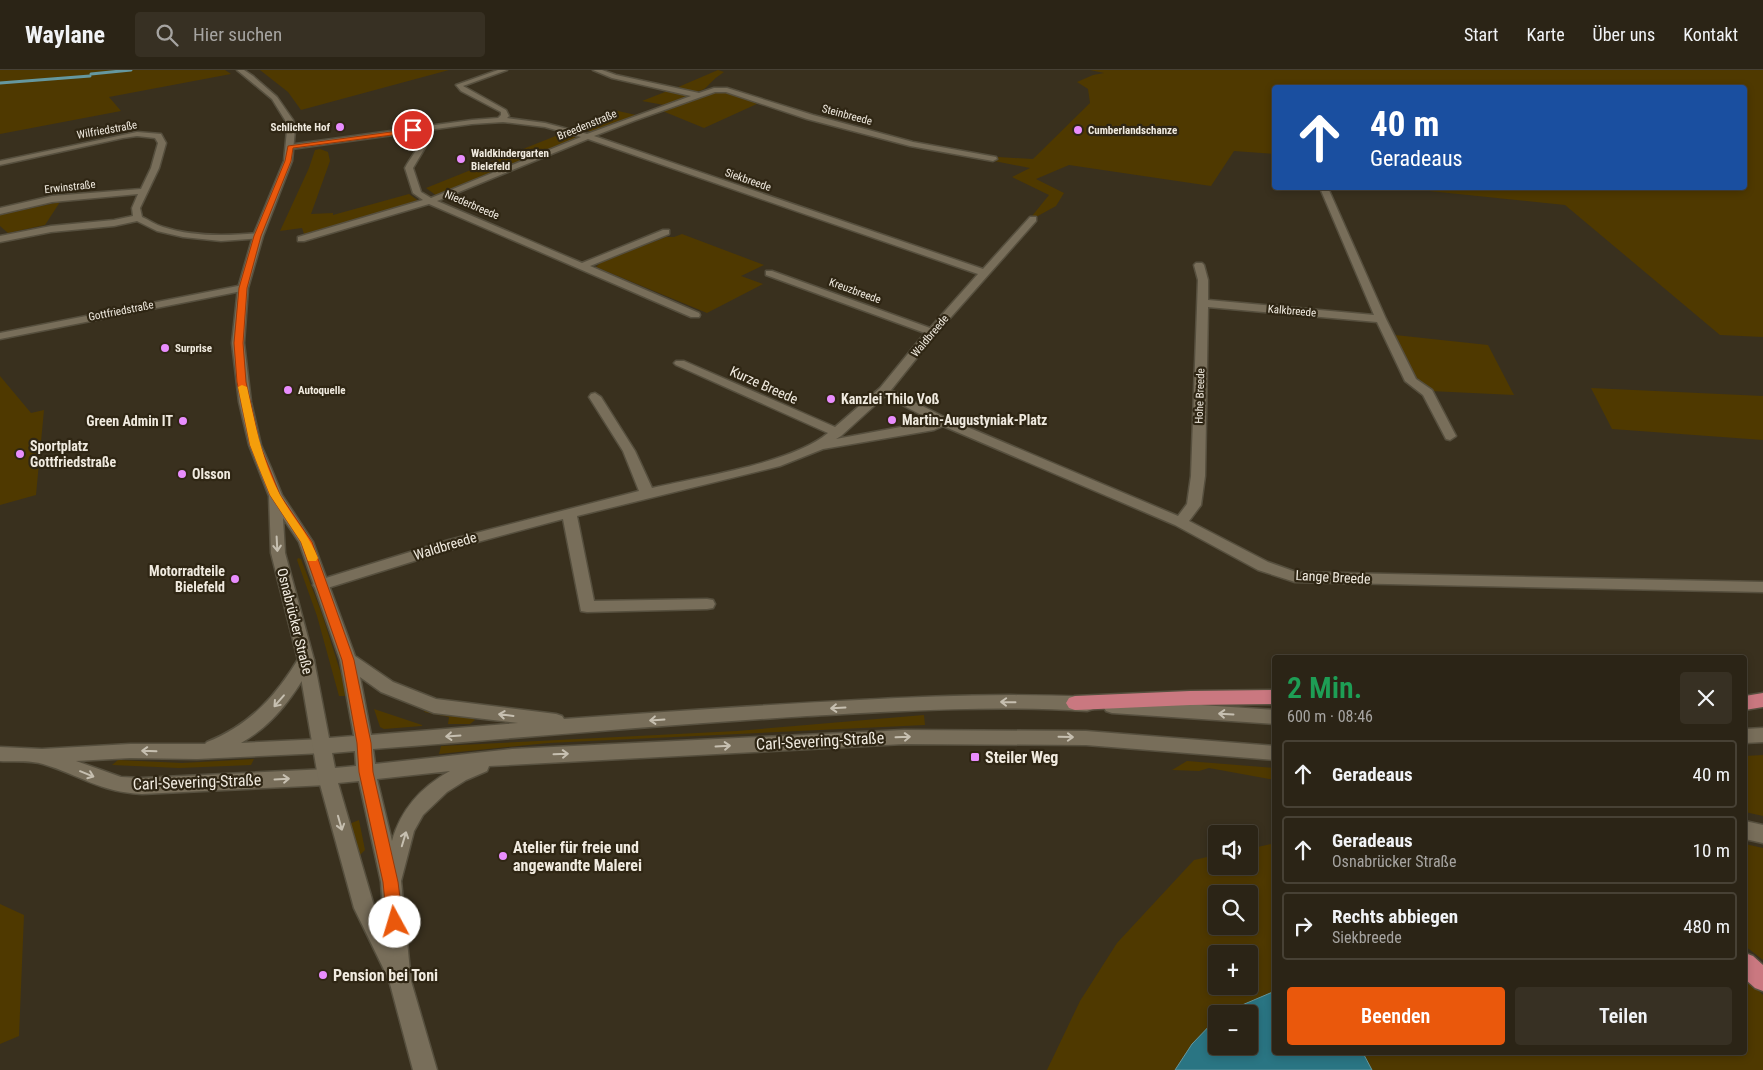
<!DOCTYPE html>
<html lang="de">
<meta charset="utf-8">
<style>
:root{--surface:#2b2416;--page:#373023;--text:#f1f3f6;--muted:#a6a4a1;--line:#474135;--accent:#ea580c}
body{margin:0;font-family:"Roboto Condensed",sans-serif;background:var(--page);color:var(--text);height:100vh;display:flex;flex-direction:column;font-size:19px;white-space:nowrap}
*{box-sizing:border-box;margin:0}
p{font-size:16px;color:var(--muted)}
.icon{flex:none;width:28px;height:28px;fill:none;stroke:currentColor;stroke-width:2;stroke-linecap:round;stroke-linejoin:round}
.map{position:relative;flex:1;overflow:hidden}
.details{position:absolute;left:1272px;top:585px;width:475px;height:400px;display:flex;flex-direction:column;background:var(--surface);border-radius:5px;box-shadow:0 2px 8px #0003,0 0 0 1px var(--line)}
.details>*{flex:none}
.top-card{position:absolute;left:1272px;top:15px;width:475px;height:105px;border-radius:5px;box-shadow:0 2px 8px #0003,0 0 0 1px var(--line);background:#1a4fa0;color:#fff;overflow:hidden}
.fabs{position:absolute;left:1208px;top:755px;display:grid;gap:10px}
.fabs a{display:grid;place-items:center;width:50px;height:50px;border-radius:5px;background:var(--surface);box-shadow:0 2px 8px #0003,0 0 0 1px var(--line);font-size:25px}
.pin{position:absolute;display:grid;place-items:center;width:42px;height:42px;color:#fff;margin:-21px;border:2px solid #fff;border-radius:50%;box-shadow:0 1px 5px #0007}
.me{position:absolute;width:55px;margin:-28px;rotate:354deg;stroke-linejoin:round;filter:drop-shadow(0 0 4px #0008)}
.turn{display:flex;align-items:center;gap:18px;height:105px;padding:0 15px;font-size:22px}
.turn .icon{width:65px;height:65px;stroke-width:2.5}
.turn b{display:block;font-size:35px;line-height:42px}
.round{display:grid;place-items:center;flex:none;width:52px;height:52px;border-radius:5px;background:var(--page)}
.headline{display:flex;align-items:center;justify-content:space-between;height:85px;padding:0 15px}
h1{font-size:30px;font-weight:600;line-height:38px;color:#1e9e55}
.cta{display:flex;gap:10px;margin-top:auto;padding:10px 15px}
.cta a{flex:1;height:58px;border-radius:5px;background:var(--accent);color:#fff;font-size:20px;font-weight:600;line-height:58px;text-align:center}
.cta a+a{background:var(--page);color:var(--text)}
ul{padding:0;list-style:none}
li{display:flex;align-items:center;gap:15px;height:68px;margin:0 10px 8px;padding:0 5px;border:2px solid var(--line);border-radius:5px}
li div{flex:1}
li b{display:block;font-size:19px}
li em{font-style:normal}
header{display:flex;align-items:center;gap:30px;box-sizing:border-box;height:70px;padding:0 25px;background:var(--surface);border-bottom:1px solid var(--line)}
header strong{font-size:24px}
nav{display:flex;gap:28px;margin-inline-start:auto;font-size:18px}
.search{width:350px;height:45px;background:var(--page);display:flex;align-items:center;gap:12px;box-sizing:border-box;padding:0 18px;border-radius:5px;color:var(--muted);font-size:19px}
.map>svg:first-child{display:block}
.green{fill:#4f3900;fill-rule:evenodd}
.water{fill:#2a7583;stroke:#65989f}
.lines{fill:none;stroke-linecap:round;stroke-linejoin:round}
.stream{stroke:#65989f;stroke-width:3}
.minor-casing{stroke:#564f3e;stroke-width:3}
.tertiary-casing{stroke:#564f3e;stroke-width:3}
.secondary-casing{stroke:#564f3e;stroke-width:3}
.trunk-casing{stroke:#564f3e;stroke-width:3}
.minor{fill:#786e5a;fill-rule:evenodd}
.tertiary{fill:#786e5a;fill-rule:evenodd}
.secondary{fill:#786e5a;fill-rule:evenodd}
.trunk{fill:#ca7880;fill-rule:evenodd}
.oneway{stroke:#c6bfb0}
.route{fill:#ea580c;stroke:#983908}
.slow{fill:#f59e0b}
.poi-dot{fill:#e98dfe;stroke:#2f2614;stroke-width:2}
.labels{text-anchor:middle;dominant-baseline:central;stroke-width:4.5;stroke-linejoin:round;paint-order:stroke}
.far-street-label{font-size:11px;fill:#f0eadf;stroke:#2f2614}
.far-poi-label{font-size:11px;font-weight:bold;fill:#f0eadf;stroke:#2f2614;text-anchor:start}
.street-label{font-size:14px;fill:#f0eadf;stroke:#2f2614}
.poi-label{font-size:14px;font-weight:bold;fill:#f0eadf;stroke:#2f2614;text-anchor:start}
.near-street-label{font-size:16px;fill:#f0eadf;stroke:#2f2614}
.near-poi-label{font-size:16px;font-weight:bold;fill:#f0eadf;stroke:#2f2614;text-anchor:start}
</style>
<header>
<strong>Waylane</strong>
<div class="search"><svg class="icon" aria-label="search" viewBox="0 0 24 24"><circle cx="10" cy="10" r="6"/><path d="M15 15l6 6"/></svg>Hier suchen</div>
<nav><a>Start</a><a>Karte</a><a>Über uns</a><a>Kontakt</a></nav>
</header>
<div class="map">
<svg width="1763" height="1000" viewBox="0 0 1763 1000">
<rect width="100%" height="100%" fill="#39301e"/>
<g class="green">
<path d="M 0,0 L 225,0 L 231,4 L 109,27 L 121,41 L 0,64 Z"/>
<path d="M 260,0 L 449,0 L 301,40 L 288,22 Z"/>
<path d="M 718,0 L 724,2 C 699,18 712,26 676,18 Z"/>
<path d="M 1090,0 L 1763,0 L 1763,267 L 1720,265 L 1565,135 L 1400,118 L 1745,118 L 1745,18 L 1275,18 L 1275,84 L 1234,81 L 1211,116 L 1069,95 L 1036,109 L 1064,123 L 1056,136 L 1036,147 L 1032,146 L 1049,125 L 1012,107 L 1030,98 L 994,91 L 998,87 L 1033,89 L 1090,33 L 1088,19 L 1077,12 L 1093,5 L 1104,3 Z"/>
<path d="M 670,20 L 688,24 L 687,28 L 664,35 L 642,31 Z"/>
<path d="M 714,23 L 727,23 L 759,33 L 704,58 L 660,40 Z"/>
<path d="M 618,41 L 636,45 L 594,61 L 585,61 L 575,58 Z"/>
<path d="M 563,63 L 577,68 L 437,126 L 426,118 Z"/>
<path d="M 320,79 L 328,82 L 330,91 L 311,144 L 333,143 L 333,145 L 409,124 L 420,132 L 356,152 L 304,164 L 302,158 L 280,161 L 309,98 L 315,80 Z"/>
<path d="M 60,132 L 45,155 L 8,163 L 0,156 L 0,145 Z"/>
<path d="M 682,164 L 764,195 L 741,206 L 763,214 L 707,243 L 596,197 L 601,192 L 666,167 L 674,167 Z"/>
<path d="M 1395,265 L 1488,275 L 1514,325 L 1430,321 L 1417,312 Z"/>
<path d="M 0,306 L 31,343 L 44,340 L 36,425 L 0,435 Z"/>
<path d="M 1591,318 L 1763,326 L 1763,370 L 1612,359 Z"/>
<path d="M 298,488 L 301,489 L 322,544 L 348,626 L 339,626 L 317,546 L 297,490 Z"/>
<path d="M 374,639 L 422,655 L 422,656 L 384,659 L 380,657 Z"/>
<path d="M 426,640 L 472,648 L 475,650 L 470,654 L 448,654 L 449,647 L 424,642 Z"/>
<path d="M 924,645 L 925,655 L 548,673 L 439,684 L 441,676 L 737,661 Z"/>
<path d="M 1763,685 L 1763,746 L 1745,742 L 1745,686 Z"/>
<path d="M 254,689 L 251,695 L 179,698 L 112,695 L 118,690 L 182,693 Z"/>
<path d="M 1187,691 L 1275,698 L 1275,710 L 1209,698 L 1199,701 L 1172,700 Z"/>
<path d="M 359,750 L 365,780 L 360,785 L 349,754 Z"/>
<path d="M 1275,773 L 1275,921 L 1221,944 L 1216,944 L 1216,949 L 1192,974 L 1175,1000 L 1047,1000 L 1080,931 L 1117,873 L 1194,790 L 1216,785 L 1216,796 L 1249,796 L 1249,779 ZM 1216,824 L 1249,824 L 1249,856 L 1216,856 ZM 1216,884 L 1249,884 L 1249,916 L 1216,916 Z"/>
<path d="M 1745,774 L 1763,778 L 1763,890 L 1745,876 Z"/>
<path d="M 0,834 L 24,845 L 19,966 L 0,974 Z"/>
<path d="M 1745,907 L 1763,925 L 1763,1000 L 1372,1000 L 1363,983 L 1745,982 Z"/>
</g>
<path class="water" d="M 1275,921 L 1275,982 L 1363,983 L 1372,1000 L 1175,1000 L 1192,974 L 1216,949 L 1216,976 L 1249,976 L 1249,944 L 1221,944 Z"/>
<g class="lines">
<g class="stream">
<path d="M 91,4 L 131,0"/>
<path d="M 0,13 L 90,6"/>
</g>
<g class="minor-casing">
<g id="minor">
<path d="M 498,0 L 507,0 L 463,16 L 506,40 L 509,46 L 507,48 L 545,53 L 587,64 L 691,26 L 612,8 L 593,0 L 602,0 L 616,5 L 699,23 L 714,18 L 727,18 L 813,45 L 913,72 L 996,87 L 997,89 L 993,91 L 910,76 L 807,49 L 726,22 L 715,22 L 636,50 L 594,66 L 983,199 L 1030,147 L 1036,147 L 1036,151 L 936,264 L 891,320 L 946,348 L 1178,446 L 1187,434 L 1191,406 L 1198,210 L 1194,195 L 1196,193 L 1202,193 L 1204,195 L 1208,210 L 1208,230 L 1374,245 L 1320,118 L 1328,118 L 1386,249 L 1416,309 L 1432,320 L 1456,366 L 1450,370 L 1446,369 L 1423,325 L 1405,311 L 1377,252 L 1208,237 L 1205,406 L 1201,435 L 1189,451 L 1268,492 L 1296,502 L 1763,512 L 1763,522 L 1295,512 L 1258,500 L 1175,455 L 943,356 L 934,360 L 823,379 L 780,396 L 577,446 L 594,531 L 707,529 L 713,530 L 715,534 L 713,538 L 707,539 L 587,542 L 581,541 L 563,449 L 459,477 L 321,520 L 316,519 L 313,515 L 316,511 L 449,470 L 639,421 L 623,381 L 589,327 L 591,324 L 595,323 L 601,327 L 635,381 L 652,418 C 698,407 793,393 828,363 L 676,295 L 674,293 L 676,291 L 684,291 L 835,357 L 880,318 L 925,263 L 766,205 L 766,201 L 772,201 L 930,258 L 978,204 L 588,69 L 437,131 L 582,193 L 663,160 L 669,160 L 669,164 L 590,196 L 699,243 L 700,245 L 699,247 L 691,247 L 429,134 L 304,171 L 298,171 L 298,167 L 423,130 L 413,123 L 405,98 C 411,85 424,77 415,62 L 291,79 L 287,77 L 288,75 L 472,50 L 498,48 L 501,45 L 501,42 L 461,21 L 456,15 ZM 503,52 L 545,57 L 581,67 L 431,128 L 421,122 L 413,98 L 426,76 L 421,61 L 472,54 ZM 885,326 L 933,351 L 836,369 L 841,366 Z"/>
<path d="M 137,62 L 161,64 L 166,73 L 159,98 L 140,138 L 142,147 C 149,150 156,155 163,157 C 193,167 227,166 258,163 L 261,164 L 261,168 L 221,171 L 183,167 L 157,161 L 137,151 L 114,156 L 51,162 L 0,172 L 0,166 L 51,156 L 114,150 L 133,146 L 132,138 L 138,124 L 52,132 L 0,144 L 0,138 L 52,126 L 141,119 L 151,98 L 158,73 L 155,68 L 137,66 L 123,68 L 0,95 L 0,91 Z"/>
<path d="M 243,215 L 247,216 L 247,220 L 0,269 L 0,263 Z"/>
</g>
</g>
<g class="tertiary-casing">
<path id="tertiary" d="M 306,584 L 312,586 L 314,590 C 296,623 275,654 241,673 L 323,669 L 329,671 L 332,676 L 329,681 L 323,683 L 197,689 L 130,688 L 76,691 L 121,707 L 142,708 L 327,699 L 334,702 L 336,707 L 334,712 L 327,715 L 142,724 C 99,722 80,705 43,694 C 30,690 13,692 0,691 L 0,677 L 42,679 L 130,674 L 205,674 L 207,672 C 250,655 277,625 300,586 Z"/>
</g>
<g class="secondary-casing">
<g id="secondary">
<path d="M 237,0 L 244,0 L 253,6 L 277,27 L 293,50 L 295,60 L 292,91 L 263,166 L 248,218 L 244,273 L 251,332 L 261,375 L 271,398 L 282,425 L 313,472 L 355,586 L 393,612 L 436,629 L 556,644 L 562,646 L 564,649 C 662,642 761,635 859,630 C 935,626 1011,623 1087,627 L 1093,629 L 1096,634 L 1093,639 L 1087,641 C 994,635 900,641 807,646 C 662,655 518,668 373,679 L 375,694 L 512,679 L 904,660 L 1086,661 L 1275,676 L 1275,690 L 1086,675 L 904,674 L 489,696 L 487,701 L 466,710 L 447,722 L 423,745 L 414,761 L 401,811 L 411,911 L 437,1000 L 413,1000 L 389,910 L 354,838 L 318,707 L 298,590 L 271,483 L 269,426 L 249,375 L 239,332 L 232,273 L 238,218 L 253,166 L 284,91 L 287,60 L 285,50 L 272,29 ZM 283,448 L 299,472 L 340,590 L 354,666 L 329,668 L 314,590 L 285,483 ZM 360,607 L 381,622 L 434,643 L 518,653 L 371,665 ZM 355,681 L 356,696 L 335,698 L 332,683 ZM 450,701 C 421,717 401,739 392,771 L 377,709 ZM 359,711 L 381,812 L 384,856 L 374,836 L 338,713 Z"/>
<path d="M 1112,629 L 1275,640 L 1275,654 L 1112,643 L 1106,641 L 1103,636 L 1106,631 Z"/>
<path d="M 1763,658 L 1763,672 L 1745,673 L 1745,659 Z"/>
<path d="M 1745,751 L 1763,755 L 1763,773 L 1745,769 Z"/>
</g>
</g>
<g class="trunk-casing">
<g id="trunk">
<path d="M 1275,620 L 1275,634 L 1190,635 L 1075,640 L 1069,638 L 1066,633 L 1069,628 L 1075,626 L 1190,621 Z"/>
<path d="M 1763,623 L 1763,637 L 1745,640 L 1745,626 Z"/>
<path d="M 1745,883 L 1753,886 L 1763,895 L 1763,921 L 1755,918 L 1745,909 Z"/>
</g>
</g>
<use href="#minor" class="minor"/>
<use href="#tertiary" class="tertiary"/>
<use href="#secondary" class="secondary"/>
<use href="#trunk" class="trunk"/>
</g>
<defs><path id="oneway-shaft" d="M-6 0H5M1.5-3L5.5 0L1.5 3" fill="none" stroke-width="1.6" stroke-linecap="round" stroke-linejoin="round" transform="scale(1.25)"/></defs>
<g class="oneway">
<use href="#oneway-shaft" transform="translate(277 474) rotate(87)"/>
<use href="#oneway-shaft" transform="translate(279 631) rotate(131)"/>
<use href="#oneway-shaft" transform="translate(1008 632) rotate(-179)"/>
<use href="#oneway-shaft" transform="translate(838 638) rotate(177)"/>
<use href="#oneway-shaft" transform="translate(1226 644) rotate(-177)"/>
<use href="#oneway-shaft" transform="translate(506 645) rotate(-173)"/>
<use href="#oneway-shaft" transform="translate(657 650) rotate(176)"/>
<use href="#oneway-shaft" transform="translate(453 666) rotate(176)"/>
<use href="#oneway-shaft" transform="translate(903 667) rotate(-2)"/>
<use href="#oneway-shaft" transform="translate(1066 667) rotate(1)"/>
<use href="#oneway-shaft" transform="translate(723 676) rotate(-3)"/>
<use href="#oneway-shaft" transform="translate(149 681) rotate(-178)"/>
<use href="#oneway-shaft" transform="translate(561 684) rotate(-2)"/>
<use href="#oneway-shaft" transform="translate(87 704) rotate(22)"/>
<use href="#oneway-shaft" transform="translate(282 709) rotate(-3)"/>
<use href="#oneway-shaft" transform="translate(340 753) rotate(74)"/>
<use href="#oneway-shaft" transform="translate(404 769) rotate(-73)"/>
</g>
<path class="route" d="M 413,59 L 415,62 L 293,78 L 291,91 L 261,166 L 247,218 L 243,273 L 246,312 L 260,375 L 280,425 L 312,472 L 354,590 L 371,673 L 373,702 L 398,812 L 403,852 L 400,857 L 395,859 L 389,857 L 387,852 L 383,812 L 359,702 L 357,673 L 342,590 L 301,472 L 270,425 L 250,375 L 237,312 L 234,273 L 239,218 L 254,166 L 285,91 L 288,76 Z"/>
<path class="slow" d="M 242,315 L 247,317 C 255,354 262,391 280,425 C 292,447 309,465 318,488 L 316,491 L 308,491 L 301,472 L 270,425 L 259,398 L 250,375 L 238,317 Z"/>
<g class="poi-dot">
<circle cx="340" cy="57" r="5"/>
<circle cx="1078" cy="60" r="5"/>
<circle cx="461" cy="89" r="5"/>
<circle cx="165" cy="278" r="5"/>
<circle cx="288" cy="320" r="5"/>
<circle cx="831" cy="329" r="5"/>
<circle cx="892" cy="350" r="5"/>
<circle cx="183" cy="351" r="5"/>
<circle cx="20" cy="384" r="5"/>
<circle cx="182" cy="404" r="5"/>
<circle cx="235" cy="509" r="5"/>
<rect x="970" y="682" width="10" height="10" rx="2.5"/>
<circle cx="503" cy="786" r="5"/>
<circle cx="323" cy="905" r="5"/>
</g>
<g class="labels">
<g class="far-street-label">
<text transform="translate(847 45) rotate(15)">Steinbreede</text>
<text transform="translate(587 55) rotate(-22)">Breedenstraße</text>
<text transform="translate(107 60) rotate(-10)">Wilfriedstraße</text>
<text transform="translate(748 110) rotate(19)">Siekbreede</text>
<text transform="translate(70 117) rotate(-6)">Erwinstraße</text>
<text transform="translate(472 135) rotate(23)">Niederbreede</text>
<text transform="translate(855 221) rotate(20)">Kreuzbreede</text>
<text transform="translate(121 241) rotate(-11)">Gottfriedstraße</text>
<text transform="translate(1292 241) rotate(5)">Kalkbreede</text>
<text transform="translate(930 266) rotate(-50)">Waldbreede</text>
<text transform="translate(1200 326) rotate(-88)">Hohe Breede</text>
</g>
<g class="far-poi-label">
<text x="330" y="57" text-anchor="end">Schlichte Hof</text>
<text x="1088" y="60">Cumberlandschanze</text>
<text x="471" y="83">Waldkindergarten<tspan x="471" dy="13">Bielefeld</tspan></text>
<text x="175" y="278">Surprise</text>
<text x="298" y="320">Autoquelle</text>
</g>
<g class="street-label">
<text transform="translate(764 315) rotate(24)">Kurze Breede</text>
<text transform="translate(445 476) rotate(-17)">Waldbreede</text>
<text transform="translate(1333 507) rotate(3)">Lange Breede</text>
<text transform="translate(295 551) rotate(76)">Osnabrücker Straße</text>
</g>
<g class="poi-label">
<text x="841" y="329">Kanzlei Thilo Voß</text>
<text x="902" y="350">Martin-Augustyniak-Platz</text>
<text x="173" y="351" text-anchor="end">Green Admin IT</text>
<text x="30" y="376">Sportplatz<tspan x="30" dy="16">Gottfriedstraße</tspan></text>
<text x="192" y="404">Olsson</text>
<text x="225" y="501" text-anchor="end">Motorradteile<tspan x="225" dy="16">Bielefeld</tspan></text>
</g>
<g class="near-street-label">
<text transform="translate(820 671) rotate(-3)">Carl-Severing-Straße</text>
<text transform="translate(197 712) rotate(-2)">Carl-Severing-Straße</text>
</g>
<g class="near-poi-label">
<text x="985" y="687">Steiler Weg</text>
<text x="513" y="777">Atelier für freie und<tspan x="513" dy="18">angewandte Malerei</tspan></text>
<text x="333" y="905">Pension bei Toni</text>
</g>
</g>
</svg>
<div class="fabs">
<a><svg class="icon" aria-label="sound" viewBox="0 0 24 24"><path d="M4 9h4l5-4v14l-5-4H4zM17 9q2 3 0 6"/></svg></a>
<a><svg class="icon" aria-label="search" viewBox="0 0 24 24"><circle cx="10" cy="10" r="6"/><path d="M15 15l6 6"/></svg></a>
<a>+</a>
<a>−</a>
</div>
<div class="pin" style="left:413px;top:60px;background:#d93025"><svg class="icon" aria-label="arrive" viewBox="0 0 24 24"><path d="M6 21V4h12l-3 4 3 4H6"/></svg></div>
<svg class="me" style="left:395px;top:852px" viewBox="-20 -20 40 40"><circle r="19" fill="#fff"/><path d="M0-13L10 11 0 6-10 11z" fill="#ea580c"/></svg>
<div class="top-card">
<div class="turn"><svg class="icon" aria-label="ahead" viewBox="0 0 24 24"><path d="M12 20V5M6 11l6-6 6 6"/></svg><div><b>40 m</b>Geradeaus</div></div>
</div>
<section class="details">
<div class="headline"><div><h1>2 Min.</h1><p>600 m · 08:46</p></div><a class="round"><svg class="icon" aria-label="close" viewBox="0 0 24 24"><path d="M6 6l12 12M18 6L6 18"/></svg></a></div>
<ul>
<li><svg class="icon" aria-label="ahead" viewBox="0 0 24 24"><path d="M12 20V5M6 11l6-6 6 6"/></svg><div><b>Geradeaus</b></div><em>40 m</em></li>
<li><svg class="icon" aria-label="ahead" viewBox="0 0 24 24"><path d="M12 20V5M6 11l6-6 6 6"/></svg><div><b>Geradeaus</b><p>Osnabrücker Straße</p></div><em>10 m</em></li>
<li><svg class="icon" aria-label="right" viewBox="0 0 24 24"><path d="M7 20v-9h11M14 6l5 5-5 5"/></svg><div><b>Rechts abbiegen</b><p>Siekbreede</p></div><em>480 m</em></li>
</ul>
<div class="cta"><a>Beenden</a><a>Teilen</a></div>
</section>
</div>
